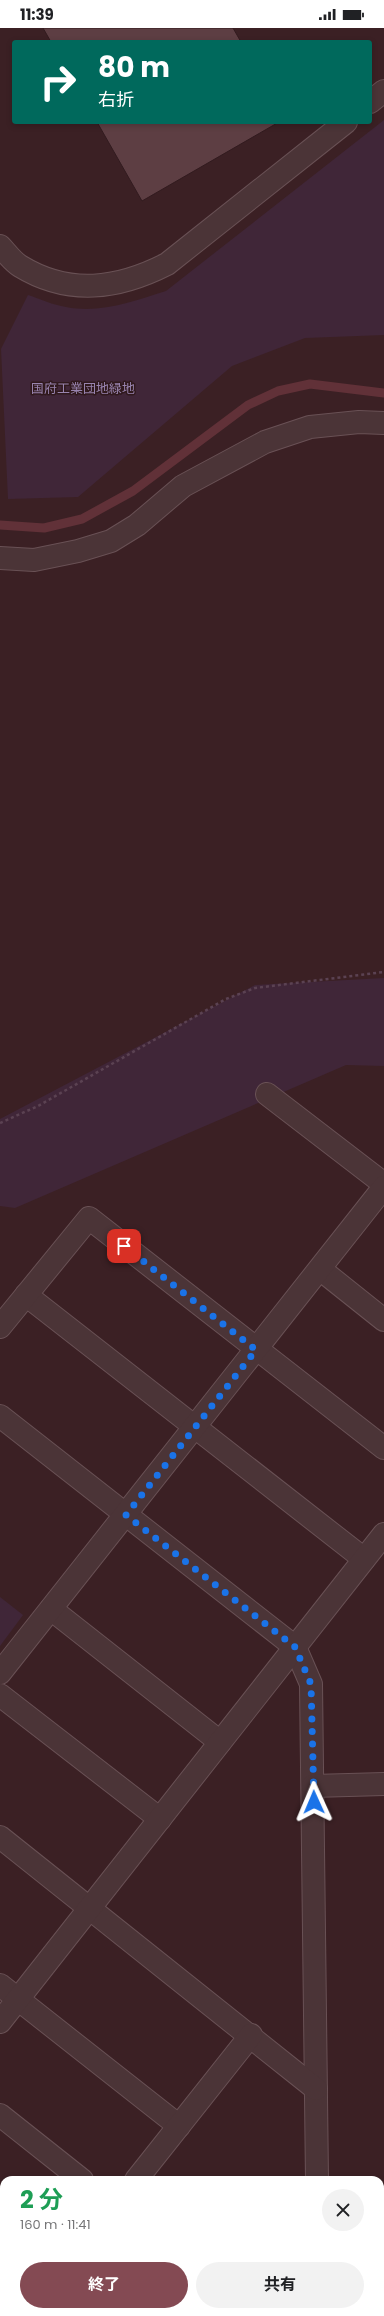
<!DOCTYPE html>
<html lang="ja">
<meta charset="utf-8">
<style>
:root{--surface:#fff;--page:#f2f2f2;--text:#202124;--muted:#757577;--accent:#844a53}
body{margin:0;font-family:Poppins,"Noto Sans JP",sans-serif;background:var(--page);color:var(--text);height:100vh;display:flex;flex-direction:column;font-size:15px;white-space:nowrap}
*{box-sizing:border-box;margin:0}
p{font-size:13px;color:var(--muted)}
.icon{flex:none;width:22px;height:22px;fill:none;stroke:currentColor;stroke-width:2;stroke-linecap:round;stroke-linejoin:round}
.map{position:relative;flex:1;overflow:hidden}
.drawer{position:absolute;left:0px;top:2148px;width:384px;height:140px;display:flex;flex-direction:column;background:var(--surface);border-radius:12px 12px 0 0;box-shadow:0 2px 6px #0003}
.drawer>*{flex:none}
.hud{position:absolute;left:12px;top:12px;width:360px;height:84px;border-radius:4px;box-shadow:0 2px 6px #0003;background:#00695c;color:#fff;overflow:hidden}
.pin{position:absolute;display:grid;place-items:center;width:34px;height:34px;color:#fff;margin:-17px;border-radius:8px;box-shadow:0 2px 6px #0006}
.me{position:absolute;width:44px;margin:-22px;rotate:359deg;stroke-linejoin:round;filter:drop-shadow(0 0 3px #0008)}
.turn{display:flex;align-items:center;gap:14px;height:84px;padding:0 20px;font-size:18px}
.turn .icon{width:52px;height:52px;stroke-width:2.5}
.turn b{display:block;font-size:28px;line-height:34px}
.round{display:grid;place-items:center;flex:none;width:42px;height:42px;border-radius:21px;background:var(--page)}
.summary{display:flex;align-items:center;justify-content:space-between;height:68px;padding:0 20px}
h1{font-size:24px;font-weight:700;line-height:30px;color:#1e9e55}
.button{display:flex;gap:8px;margin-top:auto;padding:8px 20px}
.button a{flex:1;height:46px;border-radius:24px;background:var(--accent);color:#fff;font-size:16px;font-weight:700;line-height:46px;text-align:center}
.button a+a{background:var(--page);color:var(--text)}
.status{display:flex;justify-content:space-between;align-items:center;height:28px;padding:0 20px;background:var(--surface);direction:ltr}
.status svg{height:11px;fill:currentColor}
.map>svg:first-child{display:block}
.green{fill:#402638}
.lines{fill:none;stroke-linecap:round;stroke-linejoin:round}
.stream{stroke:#613138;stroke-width:9}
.building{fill:#5d3e43;stroke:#321b1f}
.minor-casing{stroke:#695155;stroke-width:24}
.tertiary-casing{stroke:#695155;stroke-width:24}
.path{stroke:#5b4252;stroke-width:2.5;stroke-dasharray:3 3;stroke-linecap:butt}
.minor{stroke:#4b3437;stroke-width:22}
.tertiary{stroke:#4b3437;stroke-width:22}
.route{stroke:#1a73e8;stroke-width:7;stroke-dasharray:0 12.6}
.labels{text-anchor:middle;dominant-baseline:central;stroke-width:3;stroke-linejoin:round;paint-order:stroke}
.park-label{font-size:13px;fill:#9883ae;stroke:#30191d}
</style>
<div class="status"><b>11:39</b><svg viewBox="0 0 49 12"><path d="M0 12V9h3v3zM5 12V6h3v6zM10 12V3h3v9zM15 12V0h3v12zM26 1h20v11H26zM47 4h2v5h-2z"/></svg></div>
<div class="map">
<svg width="384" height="2288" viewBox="0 0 384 2288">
<rect width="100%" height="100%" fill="#3b2024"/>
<g class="green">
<path d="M 384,92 L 384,307 L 305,310 L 232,338 L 78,469 L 8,471 L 1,321 L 28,267 C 40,271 53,277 66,279 C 100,286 134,273 166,263 Z"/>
<path d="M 384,950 L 384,1038 L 346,1037 L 15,1180 L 0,1178 L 0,1091 L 255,957 Z"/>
<path d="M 0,1569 L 23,1587 L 0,1618 Z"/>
</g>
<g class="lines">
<path class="stream" d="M 0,497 L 44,500 L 82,491 L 133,463 L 248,377 L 278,363 L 310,356 L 384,365"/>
</g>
<g class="building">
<path d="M 43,0 L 233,0 L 241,14 L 51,14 Z"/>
<path d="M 97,94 L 279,94 L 142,173 Z"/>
</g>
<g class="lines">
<g class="minor-casing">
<g id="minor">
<path d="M 0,530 L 34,532 L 78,523 L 111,513 L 137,497 L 183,458 L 265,414 L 310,399 L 359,394 L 384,395"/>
<path d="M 267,1066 L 384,1156"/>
<path d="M 320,1241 L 384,1292"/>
<path d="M 26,1267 L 364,1531"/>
<path d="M 0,1299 L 89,1190 L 384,1420"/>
<path d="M 0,1388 L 295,1619 L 311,1656 L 317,2152"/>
<path d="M 51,1581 L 220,1714"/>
<path d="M 0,1645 L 384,1159"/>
<path d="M 0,1667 L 160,1791"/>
<path d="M 313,1758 L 384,1756"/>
<path d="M 0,1809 L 316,2061"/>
<path d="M 0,1957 L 179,2098"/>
<path d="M 0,1994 L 384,1506"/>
<path d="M 0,2087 L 82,2152"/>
<path d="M 136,2152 L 251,2007"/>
<path d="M 0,2217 L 4,2220"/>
<path d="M 319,2284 L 319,2288"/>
<path d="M 33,2288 L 33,2284"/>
</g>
</g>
<g class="tertiary-casing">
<g id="tertiary">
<path d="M 370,74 L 384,63"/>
<path d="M 0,218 C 6,224 12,233 20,238 C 69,268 118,261 167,236 L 346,94"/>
</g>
</g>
<path class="path" d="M 0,1095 L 38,1078 L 226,971 L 255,960 L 384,944"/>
<use href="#minor" class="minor"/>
<use href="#tertiary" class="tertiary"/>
</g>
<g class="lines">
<path class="route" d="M 124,1218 L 256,1322 L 126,1487 L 295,1619 L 311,1656 L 314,1774"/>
</g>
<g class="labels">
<g class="park-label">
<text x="83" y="360">国府工業団地緑地</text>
</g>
</g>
</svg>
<div class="pin" style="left:124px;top:1218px;background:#d93025"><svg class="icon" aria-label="arrive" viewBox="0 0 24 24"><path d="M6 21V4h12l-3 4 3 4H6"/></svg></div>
<svg class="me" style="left:314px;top:1774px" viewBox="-20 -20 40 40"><path d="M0-17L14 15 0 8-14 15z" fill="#1a73e8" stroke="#fff" stroke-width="4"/></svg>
<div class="hud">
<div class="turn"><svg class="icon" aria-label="right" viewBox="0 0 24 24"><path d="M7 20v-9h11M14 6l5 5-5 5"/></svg><div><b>80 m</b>右折</div></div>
</div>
<section class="drawer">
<div class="summary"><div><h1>2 分</h1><p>160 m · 11:41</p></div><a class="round"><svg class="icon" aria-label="close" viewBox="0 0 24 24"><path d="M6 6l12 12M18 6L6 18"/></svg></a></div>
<div class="button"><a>終了</a><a>共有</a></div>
</section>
</div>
